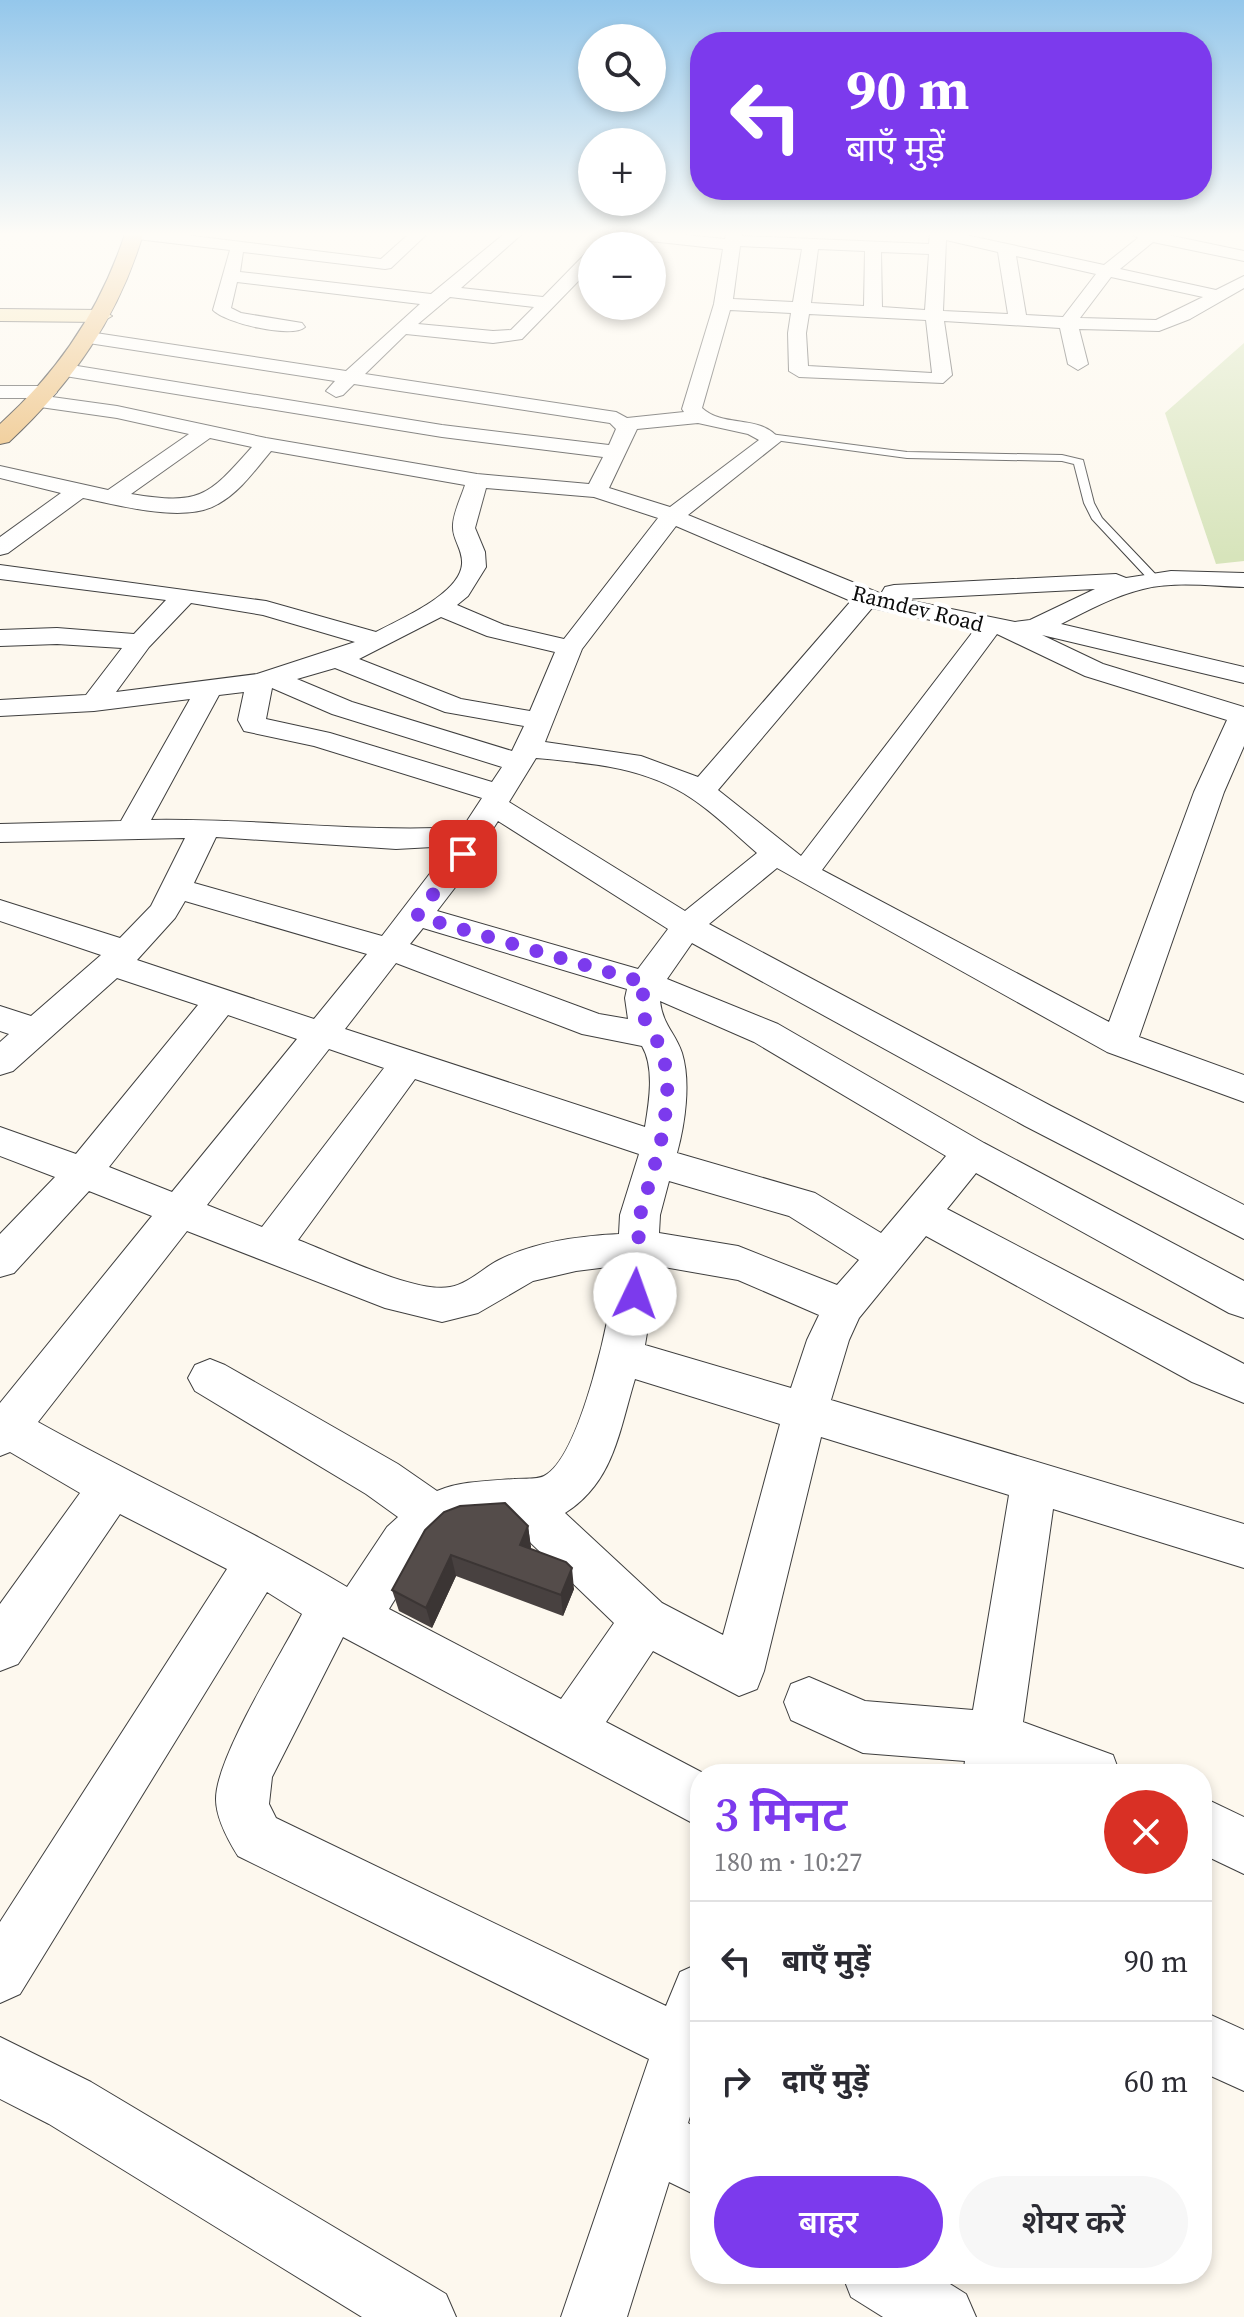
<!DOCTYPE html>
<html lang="hi">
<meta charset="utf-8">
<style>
:root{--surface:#fff;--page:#f7f7f7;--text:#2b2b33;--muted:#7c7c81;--line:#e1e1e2;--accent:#7c3aed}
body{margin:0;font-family:"Source Serif 4","Noto Sans Devanagari",serif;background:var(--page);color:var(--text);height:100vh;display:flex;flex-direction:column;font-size:30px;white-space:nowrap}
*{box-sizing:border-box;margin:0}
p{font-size:26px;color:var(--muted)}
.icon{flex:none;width:44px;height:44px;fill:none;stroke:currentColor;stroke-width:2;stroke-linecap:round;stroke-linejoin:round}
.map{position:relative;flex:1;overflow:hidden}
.panel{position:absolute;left:690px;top:1764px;width:522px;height:520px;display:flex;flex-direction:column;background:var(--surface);border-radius:32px;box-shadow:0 4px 12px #0003}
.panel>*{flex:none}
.hud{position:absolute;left:690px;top:32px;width:522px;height:168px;border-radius:32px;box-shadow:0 4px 12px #0003;background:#7c3aed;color:#fff;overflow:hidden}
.fabs{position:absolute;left:578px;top:24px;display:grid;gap:16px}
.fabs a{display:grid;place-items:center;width:88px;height:88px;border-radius:50%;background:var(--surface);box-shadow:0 4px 12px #0003;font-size:40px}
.pin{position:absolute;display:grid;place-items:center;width:68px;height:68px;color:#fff;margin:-34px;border-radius:16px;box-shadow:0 4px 12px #0006}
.me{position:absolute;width:88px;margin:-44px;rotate:3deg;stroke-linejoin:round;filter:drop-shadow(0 0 6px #0008)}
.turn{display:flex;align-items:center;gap:28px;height:168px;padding:0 24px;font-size:36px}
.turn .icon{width:104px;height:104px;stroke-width:2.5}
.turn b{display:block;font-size:56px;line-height:68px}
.round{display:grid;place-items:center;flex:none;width:84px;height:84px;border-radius:42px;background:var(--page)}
.headline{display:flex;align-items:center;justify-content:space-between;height:136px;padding:0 24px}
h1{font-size:48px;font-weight:600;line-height:60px;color:var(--accent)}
.button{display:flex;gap:16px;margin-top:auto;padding:16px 24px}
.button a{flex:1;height:92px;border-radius:48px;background:var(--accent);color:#fff;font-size:32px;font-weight:600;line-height:92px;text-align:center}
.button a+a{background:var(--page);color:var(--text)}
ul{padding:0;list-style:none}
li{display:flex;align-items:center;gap:24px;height:120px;padding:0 24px;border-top:2px solid var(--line)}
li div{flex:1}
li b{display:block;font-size:30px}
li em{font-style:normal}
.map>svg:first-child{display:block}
.green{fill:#d7e4bb}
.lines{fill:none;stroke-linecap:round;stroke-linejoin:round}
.lane-casing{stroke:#3f3f3f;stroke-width:2}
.street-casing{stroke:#3f3f3f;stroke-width:2}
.secondary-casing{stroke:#2e2e2e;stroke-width:2}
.primary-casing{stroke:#1d1d1d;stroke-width:2}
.lane{fill:#fff;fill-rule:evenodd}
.street{fill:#fff;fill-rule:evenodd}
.secondary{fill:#f7e3af;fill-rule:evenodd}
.primary{fill:#ebb970;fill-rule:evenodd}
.wall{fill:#484140}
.shaded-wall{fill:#3b3534}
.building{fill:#544c4a;stroke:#3b3534;stroke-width:2}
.route{stroke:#7c3aed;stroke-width:14;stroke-dasharray:0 25.2}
.labels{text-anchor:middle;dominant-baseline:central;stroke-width:8;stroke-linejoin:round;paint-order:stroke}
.far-street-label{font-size:22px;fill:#0c0c0c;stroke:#fff}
</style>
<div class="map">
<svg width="1244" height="2317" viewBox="0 0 1244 2317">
<rect width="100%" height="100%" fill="#fdf8ee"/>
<path class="green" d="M 1244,343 L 1244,561 L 1216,564 L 1165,413 Z"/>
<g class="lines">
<g class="lane-casing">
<path id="lane" d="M 770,434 L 907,452 L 1062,455 L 1083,460 L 1094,503 L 1102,518 L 1160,579 L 1150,581 L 1092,519 L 1084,503 L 1074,464 L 1062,461 L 907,458 L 767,439 L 765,437 Z"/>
</g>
<g class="street-casing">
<g id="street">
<path d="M 129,234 L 177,234 L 381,259 L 409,234 L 427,234 L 391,268 L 385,269 L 243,252 L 240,272 L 431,294 L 504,234 L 522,234 L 461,288 L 543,297 L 586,253 L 592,252 L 592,267 L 522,339 L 493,343 L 406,334 L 365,374 L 616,412 L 627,418 L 684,412 L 682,409 L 714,304 L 723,249 L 632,239 L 624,234 L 676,234 L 725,239 L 726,234 L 742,234 L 742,236 L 929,244 L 930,234 L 961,234 L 1104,265 L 1138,238 L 1132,234 L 1163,234 L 1244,251 L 1244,261 L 1153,242 L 1120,269 L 1216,290 L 1244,276 L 1244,288 L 1190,319 L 1159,331 L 1079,329 L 1088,364 L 1078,370 L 1068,364 L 1060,328 L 944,321 L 952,375 L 943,383 L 799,377 L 789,371 L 788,333 L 791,313 L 730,310 L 702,408 C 725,429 761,413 781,441 L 688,515 L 884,595 L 882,592 L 885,587 L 894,585 L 1116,574 L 1126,578 L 1171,571 L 1244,573 L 1244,587 C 1211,586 1175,581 1143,589 C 1114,596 1087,611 1061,624 L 1244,667 L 1244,683 L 1042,635 L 1103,664 L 1244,707 L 1244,746 L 1224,792 L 1139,1037 L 1244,1075 L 1244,1102 L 1107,1052 L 777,868 L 709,924 L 1051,1106 L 1244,1205 L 1244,1239 L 1025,1126 L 692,943 L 667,979 L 778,1024 L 984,1143 L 1244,1281 L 1244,1318 L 1229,1313 L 976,1173 L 947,1209 L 1244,1364 L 1244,1403 L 1192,1382 L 926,1236 L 859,1318 L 849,1340 L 831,1400 L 1244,1524 L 1244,1568 L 1053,1509 L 1023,1722 L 1113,1755 L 1120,1774 L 1016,1772 L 1015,1774 L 963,1774 L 965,1761 L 863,1753 L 791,1720 L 784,1702 L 791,1684 L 809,1677 L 865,1701 L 973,1710 L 1009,1495 L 821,1437 L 764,1671 L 757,1689 L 739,1696 L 653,1651 L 606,1722 L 705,1774 L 700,1774 L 700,1827 L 343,1637 L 272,1777 L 269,1804 L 276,1818 L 666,2006 L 680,1972 L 700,1963 L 700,2084 L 688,2123 L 700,2130 L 700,2197 L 669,2182 L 627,2317 L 561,2317 L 649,2059 L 238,1856 C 228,1840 216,1818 216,1799 C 216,1757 281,1655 302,1614 L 267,1592 L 20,1994 L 0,2003 L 0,1922 L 227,1569 L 120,1514 L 18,1664 L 0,1671 L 0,1604 L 80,1493 L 10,1452 L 0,1456 L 0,1403 L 152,1216 L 89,1191 L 14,1273 L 0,1277 L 0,1234 L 55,1177 L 0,1156 L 0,1127 L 76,1154 L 198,1005 L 117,978 L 13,1071 L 0,1075 L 0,1042 L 9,1034 L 0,1031 L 0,1006 L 31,1016 L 101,955 L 0,921 L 0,900 L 120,938 L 151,906 L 185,838 L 0,842 L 0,824 L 121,821 L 190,699 L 94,711 L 0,716 L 0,700 L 86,695 L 122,648 L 57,644 L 0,646 L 0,630 L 57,628 L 134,634 L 166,600 L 0,579 L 0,565 L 266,601 L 376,632 C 400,619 460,594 462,564 C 463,550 453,540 453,528 C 452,515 461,498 465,485 L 271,451 C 255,470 240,492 218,504 C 185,524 119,505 83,498 L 8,553 L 0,555 L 0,537 L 61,493 L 0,478 L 0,466 L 108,490 L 189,434 L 117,418 L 40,407 L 33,405 L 30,401 L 32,398 L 0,398 L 0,386 L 47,386 L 57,392 L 52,397 L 117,406 L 266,438 L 477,474 L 589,484 L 603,457 L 442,437 L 65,376 L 55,370 L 65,364 L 442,425 L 609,445 L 616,429 L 610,423 L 354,384 L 343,395 L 336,397 L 326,391 L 335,381 L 82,342 L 80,338 L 82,334 L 89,332 L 346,371 L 420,304 L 237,282 L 231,308 L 241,313 L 302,323 L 305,327 C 292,339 225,323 213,310 L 230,250 L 137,239 ZM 946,240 L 998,252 L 1008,314 L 943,311 ZM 740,246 L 802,249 L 793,302 L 733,299 ZM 818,249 L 865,251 L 864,306 L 811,303 ZM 881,252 L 929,254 L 925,310 L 882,307 ZM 1016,256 L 1096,274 L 1063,317 L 1026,315 ZM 1111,277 L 1203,297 L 1156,320 L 1080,318 ZM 450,297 L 534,307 L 511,330 L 493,331 L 418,324 ZM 809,314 L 926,320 L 932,373 L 808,366 L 806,333 ZM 698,423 L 748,434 L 759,440 L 670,507 L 609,488 L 637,429 ZM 210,438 L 252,447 C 207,498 199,505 131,494 ZM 486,488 L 594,497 L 658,518 L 564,639 L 504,625 L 457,605 L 468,596 L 486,567 L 485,552 L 475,528 ZM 676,526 L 851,601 L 698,777 L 641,756 L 545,742 L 582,649 ZM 1095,589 L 1030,620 L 1015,622 L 902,599 ZM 191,603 L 263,615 L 355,642 L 257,674 L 116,692 L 149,647 ZM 872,608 L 975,629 L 801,856 L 718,790 ZM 441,617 L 487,636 L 555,652 L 530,711 L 461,699 L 359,659 ZM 997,634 L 1085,676 L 1227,720 L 1194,792 L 1109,1022 L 822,870 ZM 335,668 L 445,712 L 524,726 L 512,751 L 352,702 L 297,679 ZM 272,688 L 332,714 L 502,767 L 492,782 L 330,733 L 266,719 ZM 244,692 L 238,720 L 244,731 L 314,746 L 482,798 L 463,827 C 359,833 256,818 151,820 L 219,695 ZM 536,758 C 590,763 645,767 691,798 C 714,813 735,834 757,853 L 685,911 L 509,802 ZM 498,821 L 668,929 L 638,969 L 437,911 L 460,881 ZM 216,837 L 396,849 L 451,846 L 382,936 L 194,883 ZM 185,901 L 367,954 L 314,1019 L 137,960 L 175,918 ZM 423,928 L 627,989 L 625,998 L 628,1019 L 599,1014 L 410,944 ZM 396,963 L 582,1034 L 642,1046 C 655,1068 649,1103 645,1127 L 345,1029 ZM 660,1001 L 754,1042 L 946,1156 L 881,1233 L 815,1193 L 677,1153 C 685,1124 691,1082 682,1053 C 675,1032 663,1026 660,1001 ZM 228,1015 L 297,1039 L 172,1192 L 109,1167 ZM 329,1049 L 384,1068 L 262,1227 L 207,1205 ZM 415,1079 L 639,1154 L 620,1215 L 619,1234 C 579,1236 534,1242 499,1260 C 483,1268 468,1284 450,1287 C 416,1294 333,1253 298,1240 ZM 669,1181 L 789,1216 L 859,1260 L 837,1285 L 738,1246 L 659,1233 L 660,1215 ZM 187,1231 L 385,1308 L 442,1322 L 478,1313 L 533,1281 L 576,1271 L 616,1266 C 613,1307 581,1458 544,1476 C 536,1480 523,1478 514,1479 C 488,1481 461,1481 437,1491 L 398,1464 L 225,1365 L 210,1359 L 195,1365 L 188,1378 L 195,1391 L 366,1494 L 398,1517 L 387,1527 L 347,1587 C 247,1527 140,1479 38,1422 ZM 658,1266 L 738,1280 L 819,1315 L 807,1340 L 791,1388 L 645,1345 ZM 635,1379 L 780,1424 L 723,1635 L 662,1603 L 565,1513 C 614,1482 619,1431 635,1379 ZM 509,1522 L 614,1623 L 561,1699 L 389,1609 C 403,1587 431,1534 458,1526 C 474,1522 493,1524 509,1522 Z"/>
<path d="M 1202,1797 L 1244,1817 L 1244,1874 L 1202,1854 Z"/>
<path d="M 1202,2011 L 1244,2030 L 1244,2091 L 1202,2072 Z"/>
<path d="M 0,2037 L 91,2082 L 446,2294 L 456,2317 L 362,2317 L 49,2124 L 0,2099 Z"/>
<path d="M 842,2274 L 934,2274 L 966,2294 L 976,2317 L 883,2317 L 851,2297 Z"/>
</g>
</g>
<g class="secondary-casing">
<path id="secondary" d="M 0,309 L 102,310 L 112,316 L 102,322 L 0,321 Z"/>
</g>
<g class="primary-casing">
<path id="primary" d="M 125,234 L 143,234 C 118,318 72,383 9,442 L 0,444 L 0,424 C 59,371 100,310 125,234 Z"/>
</g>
<use href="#lane" class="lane"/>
<use href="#street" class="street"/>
<use href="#secondary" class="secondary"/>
<use href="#primary" class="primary"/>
</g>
<path class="wall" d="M 505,1503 L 528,1526 L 531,1549 L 574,1589 L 563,1616 L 456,1576 L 432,1628 L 399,1611 L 392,1590 Z"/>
<g class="shaded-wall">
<path d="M 528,1526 L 531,1547 L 523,1566 L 520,1545 Z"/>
<path d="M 451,1555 L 456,1576 L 432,1628 L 426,1608 Z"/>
<path d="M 572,1568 L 574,1589 L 563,1616 L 561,1595 Z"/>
</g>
<path class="building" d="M 505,1503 L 528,1526 L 520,1545 L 566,1562 L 572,1568 L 561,1595 L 451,1555 L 426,1608 L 392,1590 L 425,1530 L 444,1512 L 460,1506 Z"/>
<linearGradient id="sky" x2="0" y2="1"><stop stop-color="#94c7eb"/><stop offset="0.42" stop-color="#fefcf7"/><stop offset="1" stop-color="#fefcf7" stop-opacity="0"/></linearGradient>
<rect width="1244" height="558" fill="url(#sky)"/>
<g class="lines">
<path class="route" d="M 463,854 L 417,916 L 646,983 L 642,998 L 645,1020 L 664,1053 L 668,1098 L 660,1147 L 640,1215 L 635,1294"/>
</g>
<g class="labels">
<g class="far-street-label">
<text transform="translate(918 608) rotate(14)">Ramdev Road</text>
</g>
</g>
</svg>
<div class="fabs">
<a><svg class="icon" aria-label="search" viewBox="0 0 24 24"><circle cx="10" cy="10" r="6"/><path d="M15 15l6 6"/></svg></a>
<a>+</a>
<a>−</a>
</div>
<div class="pin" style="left:463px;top:854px;background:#d93025"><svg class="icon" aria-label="arrive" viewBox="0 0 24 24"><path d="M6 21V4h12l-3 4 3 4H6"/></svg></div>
<svg class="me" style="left:635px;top:1294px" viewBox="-20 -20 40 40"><circle r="19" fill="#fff"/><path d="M0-13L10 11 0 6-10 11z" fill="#7c3aed"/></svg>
<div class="hud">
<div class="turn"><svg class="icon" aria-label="left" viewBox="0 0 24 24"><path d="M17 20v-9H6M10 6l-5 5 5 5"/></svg><div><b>90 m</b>बाएँ मुड़ें</div></div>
</div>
<section class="panel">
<div class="headline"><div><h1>3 मिनट</h1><p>180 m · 10:27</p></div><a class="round" style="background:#d93025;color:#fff"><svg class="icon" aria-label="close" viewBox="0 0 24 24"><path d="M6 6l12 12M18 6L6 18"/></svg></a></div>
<ul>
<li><svg class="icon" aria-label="left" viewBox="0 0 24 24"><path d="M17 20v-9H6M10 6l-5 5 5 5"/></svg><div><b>बाएँ मुड़ें</b></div><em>90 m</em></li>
<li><svg class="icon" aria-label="right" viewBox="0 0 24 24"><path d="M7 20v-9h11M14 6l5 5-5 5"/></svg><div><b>दाएँ मुड़ें</b></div><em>60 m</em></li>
</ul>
<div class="button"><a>बाहर</a><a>शेयर करें</a></div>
</section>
</div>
